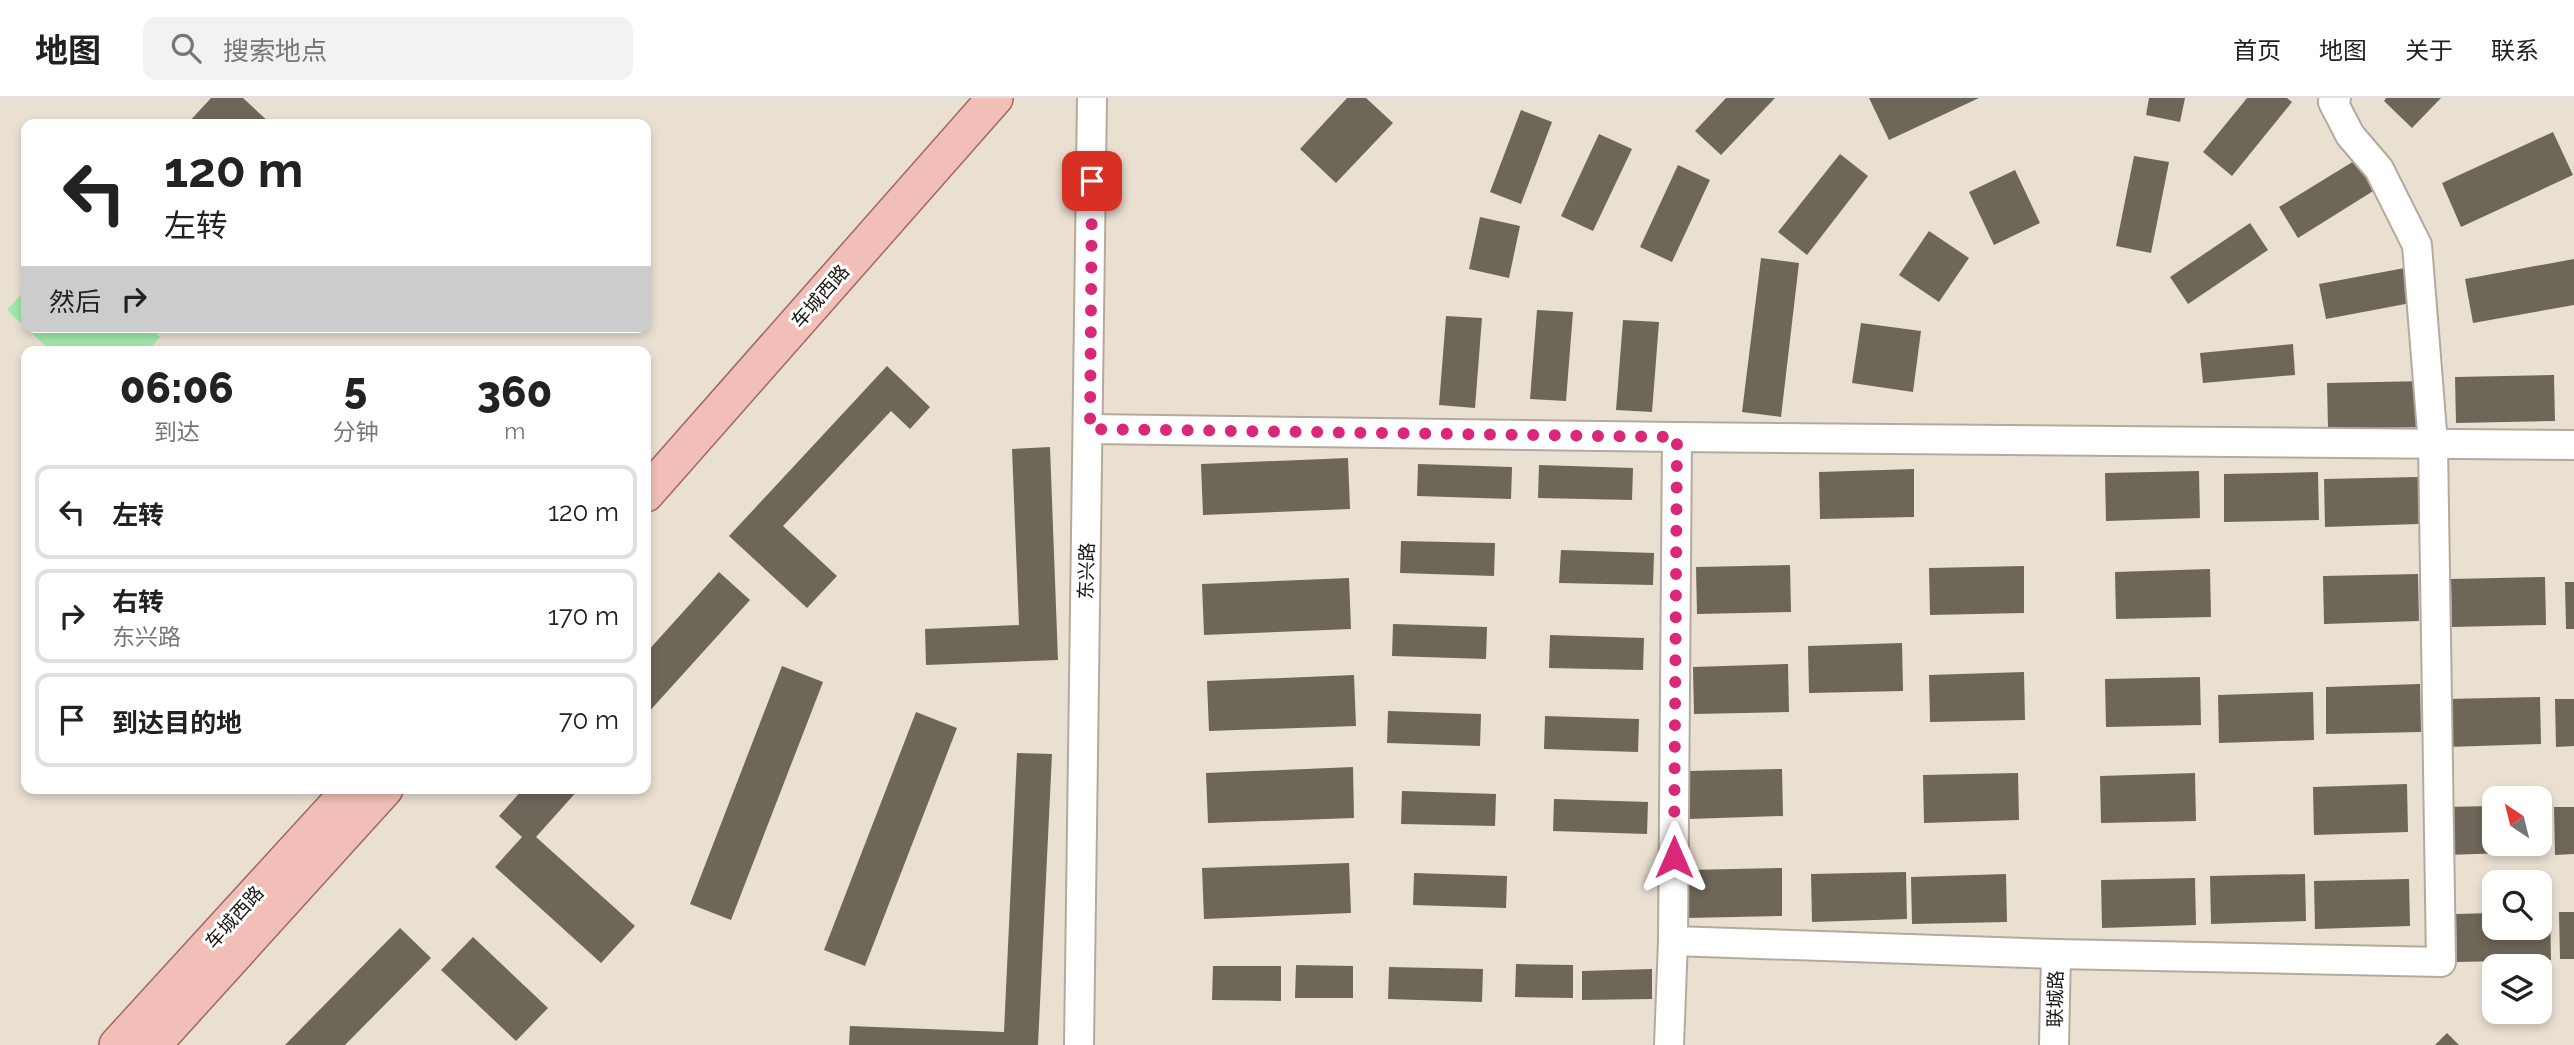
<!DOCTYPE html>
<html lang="zh">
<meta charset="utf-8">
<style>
:root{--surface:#fff;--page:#f2f2f2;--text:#222;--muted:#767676;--line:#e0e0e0}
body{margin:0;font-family:Raleway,"Noto Sans SC",sans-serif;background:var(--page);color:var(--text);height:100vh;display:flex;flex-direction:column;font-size:26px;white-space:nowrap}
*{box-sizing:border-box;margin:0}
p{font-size:23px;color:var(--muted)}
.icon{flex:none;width:38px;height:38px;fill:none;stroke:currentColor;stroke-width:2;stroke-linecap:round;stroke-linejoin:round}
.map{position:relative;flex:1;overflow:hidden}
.side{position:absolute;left:21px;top:248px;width:630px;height:448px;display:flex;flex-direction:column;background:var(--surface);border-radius:14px;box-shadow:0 4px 10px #0003}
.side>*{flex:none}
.guide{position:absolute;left:21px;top:21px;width:630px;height:214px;border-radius:14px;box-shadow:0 4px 10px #0003;background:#fff;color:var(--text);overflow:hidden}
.needle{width:46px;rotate:325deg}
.tools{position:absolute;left:2482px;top:688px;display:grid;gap:14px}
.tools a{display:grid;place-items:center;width:70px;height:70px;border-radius:14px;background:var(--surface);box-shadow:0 4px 10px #0003;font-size:35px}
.pin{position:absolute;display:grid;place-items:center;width:60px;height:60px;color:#fff;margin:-30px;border-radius:14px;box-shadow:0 4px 10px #0006}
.me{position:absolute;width:77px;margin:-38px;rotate:0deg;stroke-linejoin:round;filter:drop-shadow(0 0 5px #0008)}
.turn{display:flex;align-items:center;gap:24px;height:147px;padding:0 28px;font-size:32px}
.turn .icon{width:91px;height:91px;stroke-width:2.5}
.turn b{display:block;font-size:49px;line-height:60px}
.then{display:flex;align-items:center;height:66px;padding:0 28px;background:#0003;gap:14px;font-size:26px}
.eta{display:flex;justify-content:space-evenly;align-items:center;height:119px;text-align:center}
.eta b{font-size:42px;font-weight:800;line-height:49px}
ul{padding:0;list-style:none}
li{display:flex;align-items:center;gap:21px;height:94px;margin:0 14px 10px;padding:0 14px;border:4px solid var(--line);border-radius:14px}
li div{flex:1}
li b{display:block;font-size:26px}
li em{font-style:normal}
header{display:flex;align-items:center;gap:42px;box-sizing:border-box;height:98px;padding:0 35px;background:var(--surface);border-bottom:2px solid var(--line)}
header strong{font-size:33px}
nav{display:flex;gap:38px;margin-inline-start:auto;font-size:24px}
.search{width:490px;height:63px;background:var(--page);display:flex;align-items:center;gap:18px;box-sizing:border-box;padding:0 24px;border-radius:14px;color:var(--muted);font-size:26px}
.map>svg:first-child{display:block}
.green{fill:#a1e8ad}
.building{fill:#6f665a}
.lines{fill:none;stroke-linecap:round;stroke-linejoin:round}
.minor-casing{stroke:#b4aa9c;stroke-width:32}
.major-casing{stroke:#a0685f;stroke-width:38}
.minor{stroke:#fff;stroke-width:28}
.major{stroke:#f1bfb8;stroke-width:35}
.route{stroke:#db2777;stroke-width:12;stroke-dasharray:0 21.6}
.labels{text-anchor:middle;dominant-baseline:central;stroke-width:6;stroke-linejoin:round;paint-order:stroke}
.street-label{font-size:19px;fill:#1a1611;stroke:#fff}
</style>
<header>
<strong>地图</strong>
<div class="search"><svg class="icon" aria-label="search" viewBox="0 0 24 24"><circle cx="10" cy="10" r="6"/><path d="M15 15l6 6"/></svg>搜索地点</div>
<nav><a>首页</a><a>地图</a><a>关于</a><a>联系</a></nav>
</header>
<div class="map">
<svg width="2574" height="947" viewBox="0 0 2574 947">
<rect width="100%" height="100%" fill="#eae0d2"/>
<path class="green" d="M 26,191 L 26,229 L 149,229 L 160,239 L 147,254 L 52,254 L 7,212 Z"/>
<g class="building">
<path d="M 211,0 L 243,0 L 271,26 L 187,26 Z"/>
<path d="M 1347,0 L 1366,0 L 1393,25 L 1336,85 L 1300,51 Z"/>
<path d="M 1726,0 L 1775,0 L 1721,57 L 1695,33 Z"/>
<path d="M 1869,0 L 1979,0 L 1889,42 Z"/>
<path d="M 2149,0 L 2185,0 L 2180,24 L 2146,17 Z"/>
<path d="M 2247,0 L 2287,0 L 2292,4 L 2232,78 L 2203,54 Z"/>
<path d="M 2386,0 L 2441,0 L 2412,30 L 2384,3 Z"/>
<path d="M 1521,12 L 1552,24 L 1521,106 L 1490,94 Z"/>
<path d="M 2553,34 L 2573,77 L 2461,129 L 2442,85 Z"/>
<path d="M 1599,36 L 1632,51 L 1593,133 L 1561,118 Z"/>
<path d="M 1840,56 L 1868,78 L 1807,157 L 1778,134 Z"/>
<path d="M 2134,58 L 2169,64 L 2151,155 L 2116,148 Z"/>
<path d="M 2359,60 L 2378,90 L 2298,140 L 2279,109 Z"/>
<path d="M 1678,67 L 1710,82 L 1672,164 L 1640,149 Z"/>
<path d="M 2015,72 L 2040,125 L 1994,147 L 1969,94 Z"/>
<path d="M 1480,119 L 1520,128 L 1509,180 L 1469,171 Z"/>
<path d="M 2250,125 L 2268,152 L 2188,206 L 2170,179 Z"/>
<path d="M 1929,133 L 1969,160 L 1939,204 L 1899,177 Z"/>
<path d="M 1761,160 L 1799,165 L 1781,319 L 1742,314 Z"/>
<path d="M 2574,161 L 2574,207 L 2473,225 L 2465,181 Z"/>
<path d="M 2410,169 L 2416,204 L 2326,221 L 2319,186 Z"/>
<path d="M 1537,212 L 1573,214 L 1566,303 L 1530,301 Z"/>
<path d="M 1446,218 L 1482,220 L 1475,310 L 1439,307 Z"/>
<path d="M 1623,222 L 1659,224 L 1652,314 L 1616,312 Z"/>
<path d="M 1861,225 L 1921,233 L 1913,294 L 1852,285 Z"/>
<path d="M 2293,246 L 2295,277 L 2203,285 L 2200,255 Z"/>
<path d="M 887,268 L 930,309 L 910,331 L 891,313 L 783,428 L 837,478 L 807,510 L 729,438 Z"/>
<path d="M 2554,277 L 2555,323 L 2456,325 L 2455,279 Z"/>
<path d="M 2426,283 L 2427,329 L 2328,331 L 2327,285 Z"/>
<path d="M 1050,349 L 1058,562 L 926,567 L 925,531 L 1019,527 L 1012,351 Z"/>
<path d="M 1348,360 L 1350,411 L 1203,417 L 1201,366 Z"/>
<path d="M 1418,366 L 1512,369 L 1511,401 L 1417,398 Z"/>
<path d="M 1539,367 L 1633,370 L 1632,402 L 1538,400 Z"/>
<path d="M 1914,371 L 1914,419 L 1820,421 L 1819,374 Z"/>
<path d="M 2199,373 L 2200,420 L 2106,423 L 2105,375 Z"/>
<path d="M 2318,374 L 2319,422 L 2224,424 L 2224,376 Z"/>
<path d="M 2418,379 L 2419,426 L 2325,429 L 2324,381 Z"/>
<path d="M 1401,443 L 1495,445 L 1494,478 L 1400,475 Z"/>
<path d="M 1561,452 L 1654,455 L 1653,487 L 1559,485 Z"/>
<path d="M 1790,467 L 1791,514 L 1697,516 L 1696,469 Z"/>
<path d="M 2024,468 L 2024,515 L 1930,517 L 1929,470 Z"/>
<path d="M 2210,471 L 2211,519 L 2116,521 L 2115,474 Z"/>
<path d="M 719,474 L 750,502 L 646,617 L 646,555 Z"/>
<path d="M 2418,476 L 2419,523 L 2324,526 L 2323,478 Z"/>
<path d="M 2545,479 L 2546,527 L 2452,529 L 2451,481 Z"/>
<path d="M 1349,480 L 1351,531 L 1204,537 L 1202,486 Z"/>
<path d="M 2565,484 L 2574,484 L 2574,531 L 2566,531 Z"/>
<path d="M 1393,526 L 1487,529 L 1486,561 L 1392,558 Z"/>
<path d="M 1550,537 L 1644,540 L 1643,572 L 1549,570 Z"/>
<path d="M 1902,545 L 1903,593 L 1809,595 L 1808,548 Z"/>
<path d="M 1788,566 L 1789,614 L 1694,616 L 1693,569 Z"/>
<path d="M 782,568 L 823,584 L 731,822 L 690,806 Z"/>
<path d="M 2024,574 L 2025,622 L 1930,624 L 1929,577 Z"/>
<path d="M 1354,577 L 1356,628 L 1209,633 L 1207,583 Z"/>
<path d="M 2200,579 L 2201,627 L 2106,629 L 2105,581 Z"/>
<path d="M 2420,586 L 2421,634 L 2326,636 L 2326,589 Z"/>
<path d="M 2313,594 L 2314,642 L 2219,645 L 2218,597 Z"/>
<path d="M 2540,599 L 2541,646 L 2447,649 L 2446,601 Z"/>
<path d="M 2555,601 L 2574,601 L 2574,648 L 2556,649 Z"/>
<path d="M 1388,613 L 1481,616 L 1480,648 L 1387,645 Z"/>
<path d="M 916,614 L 957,630 L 865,868 L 824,852 Z"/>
<path d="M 1545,618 L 1639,621 L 1638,654 L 1544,651 Z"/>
<path d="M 1017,655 L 1052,656 L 1038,947 L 849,947 L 850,928 L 1004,934 Z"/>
<path d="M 1353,669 L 1354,720 L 1208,725 L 1206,675 Z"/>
<path d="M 1782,671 L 1783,718 L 1688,721 L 1687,673 Z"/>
<path d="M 2018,675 L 2019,722 L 1924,725 L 1923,677 Z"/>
<path d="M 2195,675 L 2196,723 L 2101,725 L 2100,678 Z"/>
<path d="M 2407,686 L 2408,734 L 2314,737 L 2313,689 Z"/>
<path d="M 523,691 L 579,691 L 536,739 L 635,828 L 601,865 L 495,769 L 522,739 L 499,718 Z"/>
<path d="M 1402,693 L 1496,696 L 1495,728 L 1401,726 Z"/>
<path d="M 1554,701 L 1648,704 L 1647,736 L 1553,733 Z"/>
<path d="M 2494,708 L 2494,746 L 2539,746 L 2539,754 L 2445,757 L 2444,709 Z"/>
<path d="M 2554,709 L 2574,709 L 2574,756 L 2555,757 Z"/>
<path d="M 1349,765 L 1351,815 L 1204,821 L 1202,770 Z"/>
<path d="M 1782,770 L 1782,818 L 1688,820 L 1687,772 Z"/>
<path d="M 1906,774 L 1907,821 L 1812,824 L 1811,776 Z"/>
<path d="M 1414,775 L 1507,778 L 1506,810 L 1413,807 Z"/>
<path d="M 2006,776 L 2007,824 L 1912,826 L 1911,779 Z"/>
<path d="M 2305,776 L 2306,823 L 2211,826 L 2210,778 Z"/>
<path d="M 2195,780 L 2196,827 L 2102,830 L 2101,782 Z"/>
<path d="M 2409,781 L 2410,828 L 2315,831 L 2314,783 Z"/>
<path d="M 2539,814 L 2550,814 L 2551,862 L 2457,864 L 2456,816 L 2494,815 L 2494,830 L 2539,830 Z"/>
<path d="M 2559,814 L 2574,814 L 2574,861 L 2560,861 Z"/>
<path d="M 400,830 L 431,860 L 345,947 L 285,947 Z"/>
<path d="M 473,839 L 548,910 L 516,943 L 441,872 Z"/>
<path d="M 1516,866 L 1573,867 L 1573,900 L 1515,899 Z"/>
<path d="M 1296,867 L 1353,868 L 1353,900 L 1295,900 Z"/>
<path d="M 1213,868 L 1281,868 L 1281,903 L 1212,902 Z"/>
<path d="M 1389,869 L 1483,871 L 1482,904 L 1388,901 Z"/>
<path d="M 1652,871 L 1652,901 L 1582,902 L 1582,873 Z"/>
<path d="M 2447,935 L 2459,947 L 2435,947 Z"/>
</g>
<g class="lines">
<g class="minor-casing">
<g id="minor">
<path d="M 1090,331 L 1677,339 L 2574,347"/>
<path d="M 1673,843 L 2056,856 L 2441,864 L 2433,346 L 2417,147 L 2379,71 L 2350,37 L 2333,4 L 2336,0"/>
<path d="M 1079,947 C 1081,631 1090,316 1092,0"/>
<path d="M 1669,947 L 1673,843 L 1677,339"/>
<path d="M 2054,947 L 2056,856"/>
</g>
</g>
<g class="major-casing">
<g id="major">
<path d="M 646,396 L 995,0"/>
<path d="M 117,947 L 351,691"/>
<path d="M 153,947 L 385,691"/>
</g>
</g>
<use href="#minor" class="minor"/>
<use href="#major" class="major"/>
</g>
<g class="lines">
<path class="route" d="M 1092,83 L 1090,331 L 1677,339 L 1674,759"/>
</g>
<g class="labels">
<g class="street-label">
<text transform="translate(820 198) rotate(-49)">车城西路</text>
<text transform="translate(1086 473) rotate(-88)">东兴路</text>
<text transform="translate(234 819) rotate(-48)">车城西路</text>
<text transform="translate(2055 901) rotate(-89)">联城路</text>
</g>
</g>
</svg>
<div class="tools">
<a><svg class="needle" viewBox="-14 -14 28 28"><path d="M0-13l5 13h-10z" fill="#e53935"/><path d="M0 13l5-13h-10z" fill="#767676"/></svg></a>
<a><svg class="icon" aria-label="search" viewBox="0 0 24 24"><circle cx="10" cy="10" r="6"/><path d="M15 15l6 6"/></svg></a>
<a><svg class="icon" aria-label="layers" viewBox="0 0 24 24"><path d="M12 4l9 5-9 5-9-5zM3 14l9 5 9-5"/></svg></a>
</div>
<div class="pin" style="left:1092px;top:83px;background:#d93025"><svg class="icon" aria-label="arrive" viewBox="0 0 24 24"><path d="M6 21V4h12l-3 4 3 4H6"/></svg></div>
<svg class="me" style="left:1674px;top:759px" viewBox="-20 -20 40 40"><path d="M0-17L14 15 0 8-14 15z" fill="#db2777" stroke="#fff" stroke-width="4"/></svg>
<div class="guide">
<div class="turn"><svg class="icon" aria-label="left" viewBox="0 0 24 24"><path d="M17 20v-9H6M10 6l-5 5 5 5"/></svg><div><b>120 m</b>左转</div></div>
<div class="then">然后<svg class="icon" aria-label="right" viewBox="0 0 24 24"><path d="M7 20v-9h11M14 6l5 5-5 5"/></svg></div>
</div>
<section class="side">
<div class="eta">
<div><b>06:06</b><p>到达</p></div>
<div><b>5</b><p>分钟</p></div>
<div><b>360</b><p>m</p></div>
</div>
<ul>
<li><svg class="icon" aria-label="left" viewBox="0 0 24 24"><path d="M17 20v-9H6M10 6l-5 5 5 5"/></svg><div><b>左转</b></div><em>120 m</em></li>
<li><svg class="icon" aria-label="right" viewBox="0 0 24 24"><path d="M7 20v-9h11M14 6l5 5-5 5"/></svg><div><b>右转</b><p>东兴路</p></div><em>170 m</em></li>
<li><svg class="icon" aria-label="arrive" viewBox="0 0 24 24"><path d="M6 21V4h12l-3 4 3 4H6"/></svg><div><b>到达目的地</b></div><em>70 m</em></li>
</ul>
</section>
</div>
